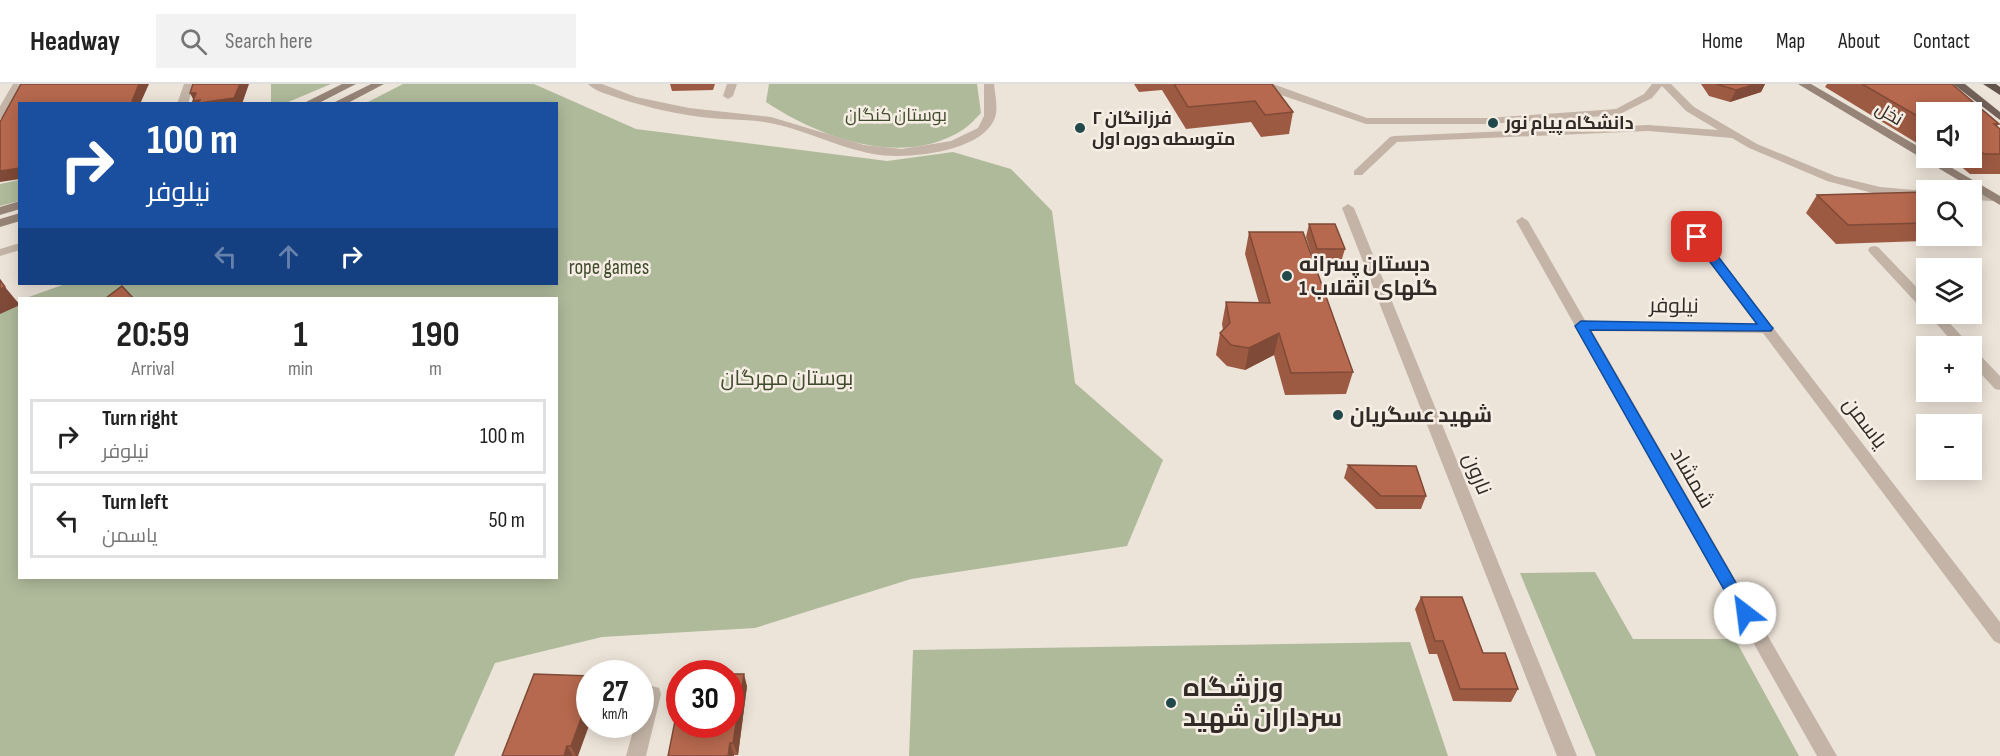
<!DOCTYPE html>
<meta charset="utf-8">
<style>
:root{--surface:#fff;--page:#f2f2f2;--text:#222;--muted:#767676;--line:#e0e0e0}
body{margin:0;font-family:"Sofia Sans Condensed",Cairo,sans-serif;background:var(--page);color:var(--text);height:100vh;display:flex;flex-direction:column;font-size:22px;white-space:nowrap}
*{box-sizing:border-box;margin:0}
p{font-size:20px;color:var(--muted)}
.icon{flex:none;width:33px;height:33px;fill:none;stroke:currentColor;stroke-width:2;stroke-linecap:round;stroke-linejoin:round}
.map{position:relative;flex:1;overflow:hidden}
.sheet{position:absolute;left:18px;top:213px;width:540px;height:282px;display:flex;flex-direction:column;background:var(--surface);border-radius:0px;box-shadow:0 3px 15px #0003}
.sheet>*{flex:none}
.hud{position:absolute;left:18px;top:18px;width:540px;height:183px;border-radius:0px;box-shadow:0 3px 15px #0003;background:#1a4fa0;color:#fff;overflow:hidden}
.buttons{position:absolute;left:1916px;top:18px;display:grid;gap:12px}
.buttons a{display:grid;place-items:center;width:66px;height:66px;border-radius:0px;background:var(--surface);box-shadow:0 3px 15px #0003;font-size:30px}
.speed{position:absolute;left:576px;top:576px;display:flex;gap:12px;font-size:30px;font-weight:700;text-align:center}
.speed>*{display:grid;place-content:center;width:78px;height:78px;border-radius:50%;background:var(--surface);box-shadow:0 3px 15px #0003;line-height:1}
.speed small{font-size:15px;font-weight:400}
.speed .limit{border:9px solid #d22;background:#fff;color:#111}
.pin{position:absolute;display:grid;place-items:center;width:51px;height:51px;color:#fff;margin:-26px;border-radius:12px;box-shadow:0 3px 9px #0006}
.me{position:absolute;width:66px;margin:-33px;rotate:330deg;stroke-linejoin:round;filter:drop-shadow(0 0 4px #0008)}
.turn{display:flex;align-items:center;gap:21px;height:126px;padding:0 30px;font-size:27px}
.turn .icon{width:78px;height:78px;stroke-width:2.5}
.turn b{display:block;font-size:42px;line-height:51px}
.lanes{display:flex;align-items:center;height:57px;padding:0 30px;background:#0003;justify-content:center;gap:30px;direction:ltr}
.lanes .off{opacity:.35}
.eta{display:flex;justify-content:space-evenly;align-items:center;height:102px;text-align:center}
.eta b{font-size:36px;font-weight:700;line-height:42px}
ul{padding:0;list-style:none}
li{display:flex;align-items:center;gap:18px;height:75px;margin:0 12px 9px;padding:0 18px;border:3px solid var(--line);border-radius:0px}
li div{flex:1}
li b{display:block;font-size:22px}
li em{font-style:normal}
header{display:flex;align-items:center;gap:36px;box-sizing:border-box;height:84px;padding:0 30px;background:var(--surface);border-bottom:2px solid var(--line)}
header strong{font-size:28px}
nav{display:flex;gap:33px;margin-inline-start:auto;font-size:21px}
.search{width:420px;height:54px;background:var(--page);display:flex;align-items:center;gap:15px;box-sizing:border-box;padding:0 21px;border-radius:0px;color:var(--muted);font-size:22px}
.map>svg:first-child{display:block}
.green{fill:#afba9b}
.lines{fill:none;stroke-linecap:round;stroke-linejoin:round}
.service{fill:#c3b4a7;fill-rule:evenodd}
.minor{fill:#c3b4a7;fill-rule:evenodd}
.secondary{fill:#968478;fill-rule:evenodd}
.primary{fill:#716159;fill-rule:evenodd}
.trunk{fill:#61524c;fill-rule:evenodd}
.wall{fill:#9d5a43}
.shaded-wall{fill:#7f4a37}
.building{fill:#b6694e;stroke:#7f4a37;stroke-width:1.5}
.route{fill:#1a73e8;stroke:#114b97;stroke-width:1.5}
.poi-dot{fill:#21494c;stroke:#f6eee4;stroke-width:2}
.labels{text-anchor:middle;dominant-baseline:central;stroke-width:5;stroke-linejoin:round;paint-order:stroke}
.far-street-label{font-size:18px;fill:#312a26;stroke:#f6eee4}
.far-park-label{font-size:18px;fill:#404c2d;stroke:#f6eee4}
.far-poi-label{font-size:18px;font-weight:bold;fill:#312a26;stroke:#f6eee4;text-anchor:start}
.poi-label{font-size:21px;font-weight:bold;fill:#312a26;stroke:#f6eee4;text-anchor:start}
.park-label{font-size:21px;fill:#404c2d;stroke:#f6eee4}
.street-label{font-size:21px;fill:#312a26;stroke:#f6eee4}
.near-poi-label{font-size:26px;font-weight:bold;fill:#312a26;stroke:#f6eee4;text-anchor:start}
</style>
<header>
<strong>Headway</strong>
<div class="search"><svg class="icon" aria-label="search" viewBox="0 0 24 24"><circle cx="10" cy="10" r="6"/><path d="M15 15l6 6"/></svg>Search here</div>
<nav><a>Home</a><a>Map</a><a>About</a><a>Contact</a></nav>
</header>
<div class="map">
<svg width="2000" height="672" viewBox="0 0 2000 672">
<rect width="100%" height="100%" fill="#ede4d9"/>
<g class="green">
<path d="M 271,0 L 331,0 L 286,19 L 271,19 Z"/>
<path d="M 403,0 L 534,0 L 636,45 L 887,77 L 953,68 L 1011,85 L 1052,127 L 1075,299 L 1163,376 L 1127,462 L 911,495 L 755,544 L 602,553 L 495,579 L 454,672 L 0,672 L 0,225 L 19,217 L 20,494 L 556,494 L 556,214 L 26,214 L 65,200 L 556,200 L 556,20 L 366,19 Z"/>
<path d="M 769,0 L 977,0 L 981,29 C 976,34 970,41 964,45 C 904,85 820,54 766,18 Z"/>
<path d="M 19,96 L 19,117 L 0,122 L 0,100 Z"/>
<path d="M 1595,488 L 1633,555 L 1735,555 L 1799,672 L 1596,672 L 1520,489 Z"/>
<path d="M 1410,558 L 1448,672 L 909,672 L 913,566 Z"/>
</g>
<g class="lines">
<path class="service" d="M 20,159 L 20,166 L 0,172 L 0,165 Z"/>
<g class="minor">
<path d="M 13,0 L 23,0 L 5,32 L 0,35 L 0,22 Z"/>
<path d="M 184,0 L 194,0 L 188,20 L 177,20 Z"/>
<path d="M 588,0 L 602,0 L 636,13 L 689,24 L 771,33 L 864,61 L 902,65 L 951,57 L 978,44 L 984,32 L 984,0 L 994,0 C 995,11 999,26 994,36 C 979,69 904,76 873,70 C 836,63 802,44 764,38 C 746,35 728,36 710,34 C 680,31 649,24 621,15 C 610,11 596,8 588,0 Z"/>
<path d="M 727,0 L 737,0 L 733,12 L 728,15 L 723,12 Z"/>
<path d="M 1263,0 L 1273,0 L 1367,34 L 1488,34 L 1616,25 L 1644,10 L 1652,0 L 1671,0 L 1694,23 L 1757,60 L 1835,92 L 1880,103 L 1926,107 L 1926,115 L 1880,111 L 1827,97 L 1749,64 L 1732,54 L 1648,47 L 1397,58 L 1362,91 L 1354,91 L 1354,87 L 1390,53 L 1394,52 L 1648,41 L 1718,46 L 1686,27 L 1662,2 L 1652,14 L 1618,31 L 1488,40 L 1366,40 L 1266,6 Z"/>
<path d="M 1971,108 L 1993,109 L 1999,113 L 1993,117 L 1971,116 Z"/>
<path d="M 1348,120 L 1354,124 L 1577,672 L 1557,672 L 1342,124 Z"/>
<path d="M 1522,133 L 1528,137 L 1586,238 L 1756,240 L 1691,153 L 1693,150 L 1701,150 L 2000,538 L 2000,560 L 1994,557 L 1763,249 L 1592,247 L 1837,672 L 1817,672 L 1516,137 Z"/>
<path d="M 1874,162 L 1878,163 L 1926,213 L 1926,225 L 1921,224 L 1870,169 L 1868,166 L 1870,163 Z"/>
<path d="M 1928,230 L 1941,230 L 1971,262 L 1956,262 Z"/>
<path d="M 1971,265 L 1976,267 L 2000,292 L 2000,306 L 1995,305 L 1971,279 Z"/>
<path d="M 652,602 L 659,604 L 661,610 L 646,672 L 626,672 L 635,640 L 640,640 L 640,618 L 645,604 Z"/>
</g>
<g class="secondary">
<path d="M 342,0 L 356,0 L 317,20 L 302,20 Z"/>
<path d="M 371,0 L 384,0 L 346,20 L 331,20 Z"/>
<path d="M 1798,0 L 1811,0 L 1926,67 L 1926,74 L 1935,74 L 2000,112 L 2000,121 Z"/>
<path d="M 20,117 L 20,125 L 0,131 L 0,123 Z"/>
<path d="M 20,129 L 20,137 L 0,143 L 0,135 Z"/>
</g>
<path class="primary" d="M 1953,0 L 1965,0 L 2000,28 L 2000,36 Z"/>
<path class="trunk" d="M 1983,0 L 1996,0 L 2000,3 L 2000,11 Z"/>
</g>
<g class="wall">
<path d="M 670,0 L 715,0 L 713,6 L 672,7 Z"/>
<path d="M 1134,0 L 1272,0 L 1293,28 L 1289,50 L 1261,53 L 1251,38 L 1186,45 L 1162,6 L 1139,8 Z"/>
<path d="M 1701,0 L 1765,0 L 1761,8 L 1730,18 L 1709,12 Z"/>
<path d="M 1827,0 L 1952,0 L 1999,40 L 1997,42 L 2000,45 L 2000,90 L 1970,90 L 1952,75 L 1945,74 L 1971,74 L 1971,28 L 1926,28 L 1926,61 L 1920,61 L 1825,3 Z"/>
<path d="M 1926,108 L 1926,152 L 1955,152 L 1952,156 L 1836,160 L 1806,129 L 1817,111 Z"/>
<path d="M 1309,140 L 1345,165 L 1341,178 L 1314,178 L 1306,153 Z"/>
<path d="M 1249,148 L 1353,288 L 1346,310 L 1285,311 L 1274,271 L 1245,286 L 1227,282 L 1216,271 L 1220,249 L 1223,246 L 1222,240 L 1226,218 L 1259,219 L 1245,170 Z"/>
<path d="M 1348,381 L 1426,412 L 1421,425 L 1376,425 L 1344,394 Z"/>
<path d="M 1421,513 L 1483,569 L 1518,605 L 1511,618 L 1453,617 L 1437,570 L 1429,570 L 1415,525 Z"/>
<path d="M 534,590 L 578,672 L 502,672 Z"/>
<path d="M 747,602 L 738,671 L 734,671 L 680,612 Z"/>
</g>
<g class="shaded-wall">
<path d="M 139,0 L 149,0 L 140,20 L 131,20 Z"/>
<path d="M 240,0 L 249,0 L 242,20 L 194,20 L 193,17 L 194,17 L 190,9 Z"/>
<path d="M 1756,0 L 1765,0 L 1761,8 L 1730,18 L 1736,6 Z"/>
<path d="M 20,84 L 20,95 L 0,98 L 0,87 Z"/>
<path d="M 5,203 L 20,221 L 0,230 L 0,205 Z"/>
<path d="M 1279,249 L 1274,271 L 1245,286 L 1249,264 Z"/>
<path d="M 744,590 L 747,602 L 738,671 L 733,659 Z"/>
<path d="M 590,610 L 590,639 L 578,672 L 576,672 L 571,662 Z"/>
<path d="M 730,659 L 734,671 L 734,672 L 728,672 Z"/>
<path d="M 567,662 L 573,672 L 564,672 Z"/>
</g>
<g class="building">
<path d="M 21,0 L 139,0 L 131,20 L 20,20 L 20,84 L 0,87 L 0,38 Z"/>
<path d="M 193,0 L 240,0 L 234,14 L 199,19 L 200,16 L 193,17 L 196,9 L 190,9 Z"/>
<path d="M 1174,0 L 1272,0 L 1293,28 L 1265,31 L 1255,17 L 1188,23 Z"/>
<path d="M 1716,0 L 1756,0 L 1736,6 Z"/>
<path d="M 1862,0 L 1952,0 L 1999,40 L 1994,40 L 2000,45 L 2000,70 L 1984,70 L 1971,60 L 1971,28 L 1926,28 L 1926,37 Z"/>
<path d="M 1926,108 L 1926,139 L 1848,141 L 1817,111 Z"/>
<path d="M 1309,140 L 1335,140 L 1345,165 L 1317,165 Z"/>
<path d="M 1249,148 L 1303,148 L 1353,288 L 1291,289 L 1279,249 L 1249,264 L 1231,261 L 1220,249 L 1230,239 L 1226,218 L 1270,219 Z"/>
<path d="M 0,196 L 5,203 L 0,205 Z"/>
<path d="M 122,202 L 133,214 L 106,214 Z"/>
<path d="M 1348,381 L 1416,382 L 1426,412 L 1381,412 Z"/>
<path d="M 1421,513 L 1462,513 L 1483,569 L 1505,569 L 1518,605 L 1460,605 L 1443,557 L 1435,557 Z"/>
<path d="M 534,590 L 590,592 L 590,610 L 571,662 L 567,662 L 564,672 L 502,672 Z"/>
<path d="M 730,590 L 744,590 L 733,659 L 730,659 L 728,672 L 668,672 L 680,612 L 680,640 L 730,640 Z"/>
</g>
<path class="route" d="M 1697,149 L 1701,150 L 1771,242 L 1773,244 L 1771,247 L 1590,246 L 1751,525 L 1753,529 L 1751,534 L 1745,536 L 1740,534 L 1575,242 L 1581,237 L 1757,240 L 1691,153 Z"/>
<g class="poi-dot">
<circle cx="1493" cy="39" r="6"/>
<circle cx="1080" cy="44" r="6"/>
<circle cx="1287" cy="192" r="6"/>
<circle cx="1338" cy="331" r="6"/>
<circle cx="1171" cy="619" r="6"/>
</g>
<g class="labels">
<g class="far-street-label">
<text transform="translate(1889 30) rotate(30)">نخل</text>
</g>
<g class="far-park-label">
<text x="896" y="31">بوستان کنگان</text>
</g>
<g class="far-poi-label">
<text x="1092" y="34">فرزانگان ۲<tspan x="1092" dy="21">متوسطه دوره اول</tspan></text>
<text x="1505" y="39">دانشگاه پیام نور</text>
</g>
<g class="poi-label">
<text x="1299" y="180">دبستان پسرانه<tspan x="1299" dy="24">گلهای انقلاب 1</tspan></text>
<text x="1350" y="331">شهید عسگریان</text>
</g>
<g class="park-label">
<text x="609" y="183">rope games</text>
<text x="787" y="294">بوستان مهرگان</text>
</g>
<g class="street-label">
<text transform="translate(1674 222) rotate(1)">نیلوفر</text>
<text transform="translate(1865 339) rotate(53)">یاسمن</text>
<text transform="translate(1477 390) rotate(68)">نارون</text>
<text transform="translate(1692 394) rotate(60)">شمشاد</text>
</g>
<g class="near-poi-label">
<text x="1183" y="604">ورزشگاه<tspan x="1183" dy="30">سرداران شهید</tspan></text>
</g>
</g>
</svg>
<div class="buttons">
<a><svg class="icon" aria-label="sound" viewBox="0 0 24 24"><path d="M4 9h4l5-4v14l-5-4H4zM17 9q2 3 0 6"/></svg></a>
<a><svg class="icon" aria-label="search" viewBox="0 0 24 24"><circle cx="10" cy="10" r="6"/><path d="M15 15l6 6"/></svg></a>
<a><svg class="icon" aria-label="layers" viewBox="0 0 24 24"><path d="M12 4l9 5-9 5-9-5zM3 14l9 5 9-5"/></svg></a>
<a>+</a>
<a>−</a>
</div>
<div class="speed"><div>27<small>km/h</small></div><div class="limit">30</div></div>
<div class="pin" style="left:1697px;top:153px;background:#d93025"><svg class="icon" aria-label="arrive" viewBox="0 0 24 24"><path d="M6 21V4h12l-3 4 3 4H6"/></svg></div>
<svg class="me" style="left:1745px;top:529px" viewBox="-20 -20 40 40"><circle r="19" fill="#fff"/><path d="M0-13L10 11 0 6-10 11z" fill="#1a73e8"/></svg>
<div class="hud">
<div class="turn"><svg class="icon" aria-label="right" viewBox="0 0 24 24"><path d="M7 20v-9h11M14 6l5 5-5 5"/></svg><div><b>100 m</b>نیلوفر</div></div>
<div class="lanes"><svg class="icon off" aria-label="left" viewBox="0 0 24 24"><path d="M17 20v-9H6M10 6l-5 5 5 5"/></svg><svg class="icon off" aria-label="ahead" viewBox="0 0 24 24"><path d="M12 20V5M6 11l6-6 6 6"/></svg><svg class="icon" aria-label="right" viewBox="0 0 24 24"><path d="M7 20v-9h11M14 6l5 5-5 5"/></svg></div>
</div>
<section class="sheet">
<div class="eta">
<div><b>20:59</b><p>Arrival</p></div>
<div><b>1</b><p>min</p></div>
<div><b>190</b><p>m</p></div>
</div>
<ul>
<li><svg class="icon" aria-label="right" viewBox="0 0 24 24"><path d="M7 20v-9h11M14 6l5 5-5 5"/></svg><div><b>Turn right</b><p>نیلوفر</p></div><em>100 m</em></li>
<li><svg class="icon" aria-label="left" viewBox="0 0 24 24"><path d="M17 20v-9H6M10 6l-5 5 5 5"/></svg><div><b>Turn left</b><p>یاسمن</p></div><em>50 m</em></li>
</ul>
</section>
</div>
